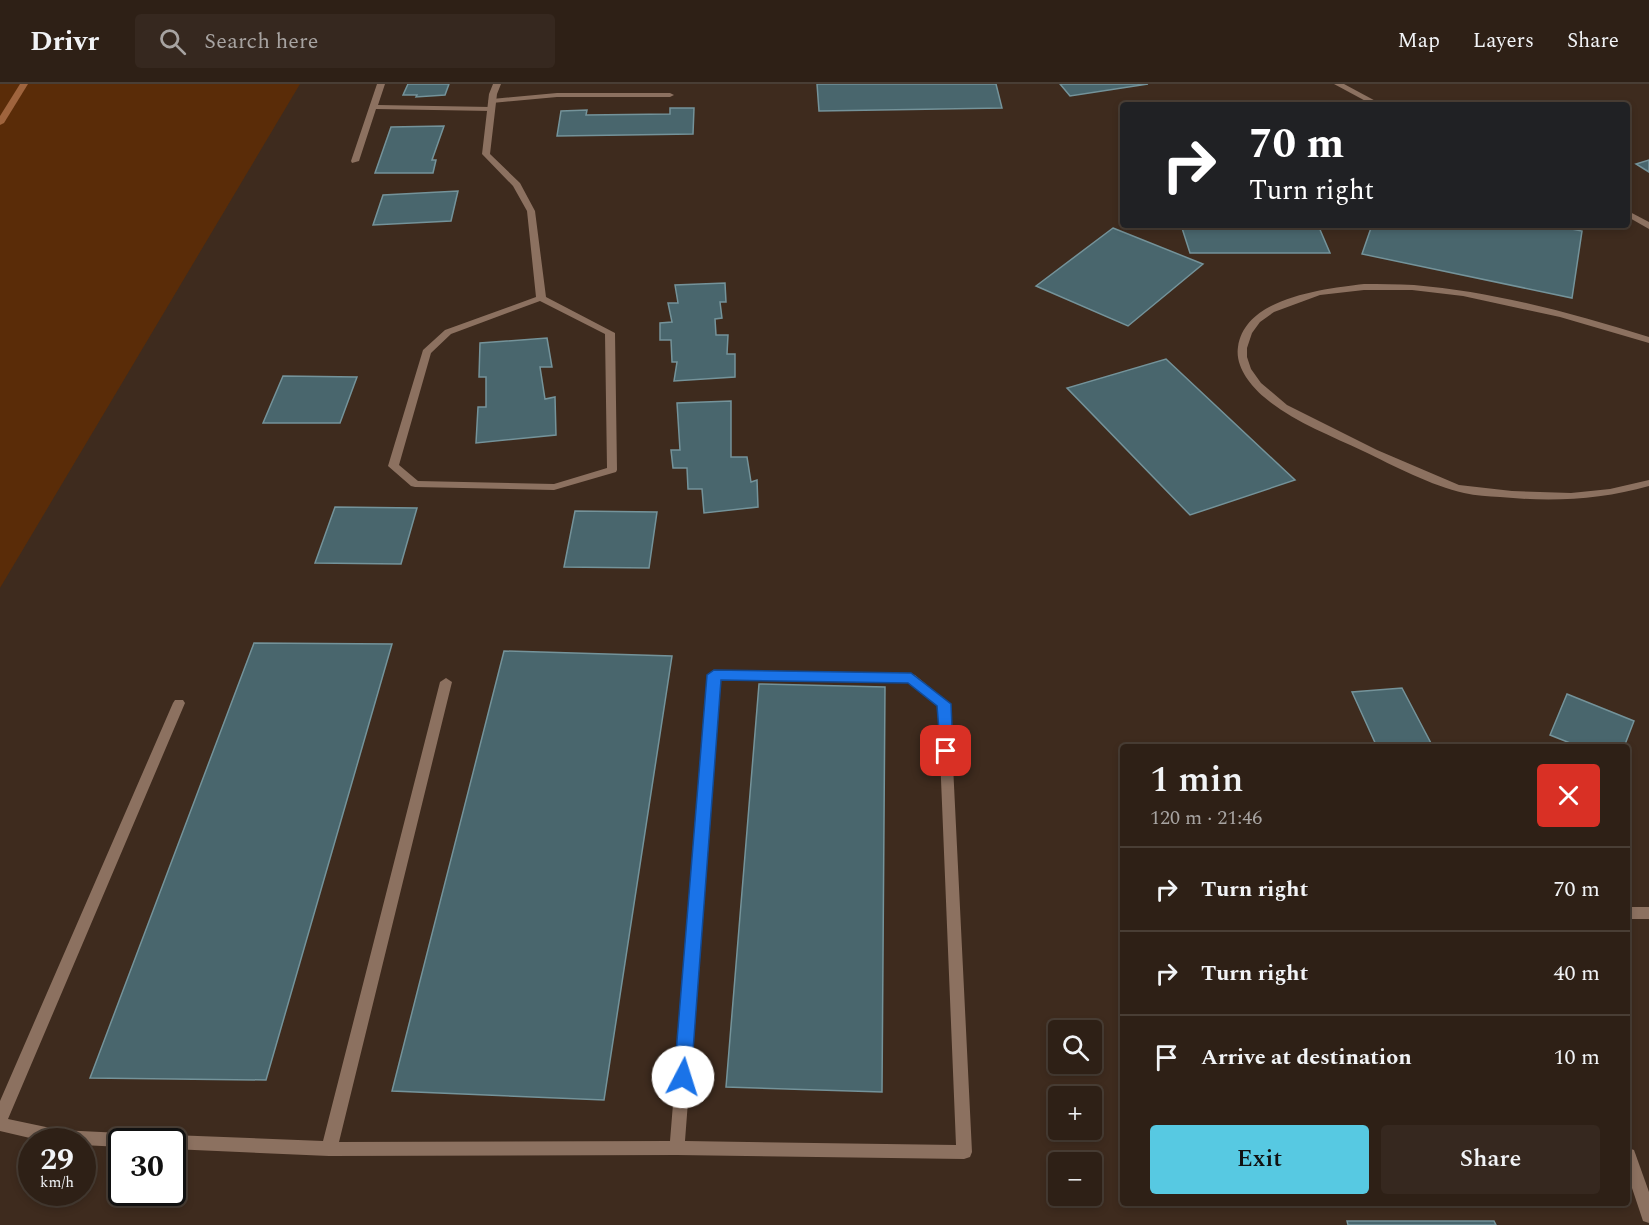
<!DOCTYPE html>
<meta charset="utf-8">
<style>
:root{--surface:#2e2016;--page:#36281f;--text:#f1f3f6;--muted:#a7a3a1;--line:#493e35;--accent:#57c9e2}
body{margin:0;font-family:Spectral,serif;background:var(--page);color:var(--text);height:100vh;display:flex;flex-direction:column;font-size:22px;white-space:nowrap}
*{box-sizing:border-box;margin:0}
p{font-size:20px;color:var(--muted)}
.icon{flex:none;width:33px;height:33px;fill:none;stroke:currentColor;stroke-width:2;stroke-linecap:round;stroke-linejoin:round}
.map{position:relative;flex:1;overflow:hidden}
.details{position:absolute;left:1120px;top:660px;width:510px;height:462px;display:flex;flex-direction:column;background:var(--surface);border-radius:6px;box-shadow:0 3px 9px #0003,0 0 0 2px var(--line)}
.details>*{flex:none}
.banner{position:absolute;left:1120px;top:18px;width:510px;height:126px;border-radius:6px;box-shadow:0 3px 9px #0003,0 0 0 2px var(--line);background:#202124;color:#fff;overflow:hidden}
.fabs{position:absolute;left:1048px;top:936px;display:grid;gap:12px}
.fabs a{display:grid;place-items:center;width:54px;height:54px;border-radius:6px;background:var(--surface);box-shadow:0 3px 9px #0003,0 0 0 2px var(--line);font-size:30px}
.speed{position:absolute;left:18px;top:1044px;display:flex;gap:12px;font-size:30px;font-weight:700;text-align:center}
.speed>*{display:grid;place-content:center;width:78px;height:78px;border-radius:50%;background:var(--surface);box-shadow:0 3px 9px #0003,0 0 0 2px var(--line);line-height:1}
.speed small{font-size:15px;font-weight:400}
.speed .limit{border:3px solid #111;border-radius:9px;background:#fff;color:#111}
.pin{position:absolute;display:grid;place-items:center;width:51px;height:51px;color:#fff;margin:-26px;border-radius:12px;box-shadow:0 3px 9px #0006}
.me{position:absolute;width:66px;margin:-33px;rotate:5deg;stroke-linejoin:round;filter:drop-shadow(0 0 4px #0008)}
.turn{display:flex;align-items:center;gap:21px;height:126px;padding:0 30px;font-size:27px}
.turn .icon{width:78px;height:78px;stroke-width:2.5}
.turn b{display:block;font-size:42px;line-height:51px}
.round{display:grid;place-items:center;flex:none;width:63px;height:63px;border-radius:6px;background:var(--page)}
.summary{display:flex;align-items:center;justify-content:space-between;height:102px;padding:0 30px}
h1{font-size:36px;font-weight:600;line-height:45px}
.cta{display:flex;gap:12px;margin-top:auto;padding:12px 30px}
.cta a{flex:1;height:69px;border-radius:6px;background:var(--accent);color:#111;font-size:24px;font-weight:600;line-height:69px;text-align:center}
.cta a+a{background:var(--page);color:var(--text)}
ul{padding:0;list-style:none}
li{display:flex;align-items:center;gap:18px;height:84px;padding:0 30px;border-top:2px solid var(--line)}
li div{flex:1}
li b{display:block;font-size:22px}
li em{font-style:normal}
header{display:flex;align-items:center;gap:36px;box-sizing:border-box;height:84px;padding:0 30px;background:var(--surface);border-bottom:2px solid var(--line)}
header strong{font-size:28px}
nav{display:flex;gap:33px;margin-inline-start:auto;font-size:21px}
.search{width:420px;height:54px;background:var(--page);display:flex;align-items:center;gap:15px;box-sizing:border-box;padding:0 21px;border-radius:6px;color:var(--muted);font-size:22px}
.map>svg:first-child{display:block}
.green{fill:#5a2c08}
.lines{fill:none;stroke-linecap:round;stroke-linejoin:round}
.stream{fill:#9f643d;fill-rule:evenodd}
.building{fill:#49666d;stroke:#74939a;stroke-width:1.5}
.service{fill:#8c7160;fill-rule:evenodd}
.minor{fill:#8c7160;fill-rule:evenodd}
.route{fill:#1a73e8;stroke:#114b97;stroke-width:1.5}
</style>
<header>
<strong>Drivr</strong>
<div class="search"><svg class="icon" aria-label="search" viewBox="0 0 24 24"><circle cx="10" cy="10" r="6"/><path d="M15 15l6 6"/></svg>Search here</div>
<nav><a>Map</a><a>Layers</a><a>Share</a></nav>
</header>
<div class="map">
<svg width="1649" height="1141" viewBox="0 0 1649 1141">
<rect width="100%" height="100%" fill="#3e2b1e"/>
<path class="green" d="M 0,0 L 300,0 L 0,504 Z"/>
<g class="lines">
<path class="stream" d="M 20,0 L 28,0 L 4,39 L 0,41 L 0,32 Z"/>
</g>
<g class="building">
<path d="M 408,0 L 449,0 L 445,11 L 416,13 L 417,11 L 403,11 Z"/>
<path d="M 817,0 L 996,0 L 1002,24 L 819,27 Z"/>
<path d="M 1060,0 L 1148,0 L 1070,12 Z"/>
<path d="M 670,24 L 694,24 L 693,50 L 557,52 L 561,27 L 587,26 L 586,31 L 670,30 Z"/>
<path d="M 444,42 L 432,76 L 436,76 L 433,89 L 375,89 L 391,43 Z"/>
<path d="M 1649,76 L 1649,88 L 1636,80 Z"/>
<path d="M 458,107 L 451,137 L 373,141 L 383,111 Z"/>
<path d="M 1181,141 L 1318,141 L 1330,169 L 1190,169 Z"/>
<path d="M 1372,141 L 1551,141 L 1582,147 L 1572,214 L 1362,170 Z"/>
<path d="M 1113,144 L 1203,180 L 1128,242 L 1036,202 Z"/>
<path d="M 725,199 L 726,218 L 720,218 L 722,234 L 715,235 L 716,251 L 728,251 L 727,270 L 735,270 L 735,293 L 674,297 L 677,278 L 672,278 L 671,256 L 660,256 L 660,239 L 672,238 L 668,219 L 678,219 L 675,201 Z"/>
<path d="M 547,254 L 552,283 L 540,283 L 545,315 L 555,313 L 556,351 L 476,359 L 478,323 L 486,323 L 486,293 L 479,293 L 480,259 Z"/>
<path d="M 1166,275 L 1295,396 L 1190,431 L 1067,304 Z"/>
<path d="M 283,292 L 357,293 L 340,339 L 263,339 Z"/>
<path d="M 731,317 L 731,373 L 747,373 L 751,398 L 757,396 L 758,423 L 704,429 L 702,405 L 688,405 L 687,384 L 673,384 L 671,366 L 680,366 L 677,319 Z"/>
<path d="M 335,423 L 417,424 L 401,480 L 315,479 Z"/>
<path d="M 575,427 L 657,428 L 649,484 L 564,483 Z"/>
<path d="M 254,559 L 392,560 L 266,996 L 90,994 Z"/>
<path d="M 504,567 L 672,572 L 604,1016 L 392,1007 Z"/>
<path d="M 759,600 L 885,603 L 882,1008 L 726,1003 Z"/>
<path d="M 1402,604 L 1433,663 L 1377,663 L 1352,608 Z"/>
<path d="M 1567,610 L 1634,637 L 1624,663 L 1580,663 L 1550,651 Z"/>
<path d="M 1347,1137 L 1494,1137 L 1496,1141 L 1348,1141 Z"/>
</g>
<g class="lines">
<g class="service">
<path d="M 377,0 L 385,0 L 378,21 L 491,23 L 495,25 L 491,27 L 376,25 L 359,77 L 352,79 L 351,77 Z"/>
<path d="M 557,9 L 670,9 L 674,11 L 670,13 L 557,13 L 492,19 L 488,17 L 492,15 Z"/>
</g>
<g class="minor">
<path d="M 493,0 L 501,0 L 497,10 L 490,70 L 520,99 L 535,127 L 546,213 L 615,249 L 617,386 L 616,388 L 554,406 L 415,403 L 411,402 L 388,382 L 423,266 L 445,246 L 536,213 L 527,127 L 513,102 L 482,70 L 489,10 ZM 540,217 L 605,250 L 607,384 L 554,400 L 418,397 L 399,381 L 431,269 L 451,250 Z"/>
<path d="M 1334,0 L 1344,0 L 1383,21 L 1373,21 Z"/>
<path d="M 1628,127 L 1649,138 L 1649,145 L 1628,133 Z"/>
<path d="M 1364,200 C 1380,200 1398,200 1414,201 C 1495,208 1572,229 1649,253 L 1649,259 L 1560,233 L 1463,212 L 1412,206 L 1364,206 L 1320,211 L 1274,228 L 1260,238 L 1252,249 L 1247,264 L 1247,273 L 1251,285 L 1261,299 L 1287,321 L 1377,366 L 1459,401 L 1512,407 L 1571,409 L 1610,405 L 1649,396 L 1649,402 C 1600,416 1551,418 1500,413 C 1488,412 1476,412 1464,409 C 1432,402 1394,382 1363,367 C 1330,351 1292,337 1264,313 C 1250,301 1235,282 1238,263 C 1245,213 1324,205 1364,200 Z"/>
<path d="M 714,587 L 911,590 L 915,591 L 950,620 L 972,1068 L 970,1073 L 964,1075 L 677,1071 L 329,1072 L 172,1065 L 172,1058 L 122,1058 L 122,1063 L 82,1061 L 82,1058 L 47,1058 L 0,1047 L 0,1017 L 173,619 L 175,616 L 183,616 L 185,619 L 8,1035 L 60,1046 L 162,1051 L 167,1053 L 172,1051 L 323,1057 L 440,598 L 446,594 L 452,598 L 339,1058 L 670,1057 L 708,591 ZM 720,596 L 908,598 L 938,622 L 956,1061 L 685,1057 Z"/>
<rect x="1628" y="823" width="21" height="12"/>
<path d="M 1628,1064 L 1634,1066 L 1649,1108 L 1649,1139 L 1643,1137 L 1628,1092 Z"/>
</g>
</g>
<path class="route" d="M 714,586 L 911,589 L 951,620 L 953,667 L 951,671 L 941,671 L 937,622 L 908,599 L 721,596 L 691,993 L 689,999 L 683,1001 L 677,999 L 674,993 L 707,591 Z"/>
</svg>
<div class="fabs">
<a><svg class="icon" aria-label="search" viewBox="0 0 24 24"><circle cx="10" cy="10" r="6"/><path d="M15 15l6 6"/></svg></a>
<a>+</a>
<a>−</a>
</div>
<div class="speed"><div>29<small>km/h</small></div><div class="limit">30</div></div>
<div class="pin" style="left:946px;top:667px;background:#d93025"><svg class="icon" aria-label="arrive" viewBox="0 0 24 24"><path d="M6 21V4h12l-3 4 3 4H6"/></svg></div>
<svg class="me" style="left:683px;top:993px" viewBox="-20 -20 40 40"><circle r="19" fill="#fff"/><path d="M0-13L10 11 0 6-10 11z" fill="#1a73e8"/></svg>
<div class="banner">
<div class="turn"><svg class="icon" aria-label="right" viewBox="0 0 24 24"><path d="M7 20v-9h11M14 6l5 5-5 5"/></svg><div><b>70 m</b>Turn right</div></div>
</div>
<section class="details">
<div class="summary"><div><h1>1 min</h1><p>120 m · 21:46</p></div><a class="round" style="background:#d93025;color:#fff"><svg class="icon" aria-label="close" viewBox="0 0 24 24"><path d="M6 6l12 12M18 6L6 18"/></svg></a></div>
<ul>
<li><svg class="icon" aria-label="right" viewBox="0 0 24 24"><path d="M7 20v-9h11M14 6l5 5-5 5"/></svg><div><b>Turn right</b></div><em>70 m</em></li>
<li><svg class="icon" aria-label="right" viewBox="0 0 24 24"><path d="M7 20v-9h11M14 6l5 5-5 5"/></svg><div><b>Turn right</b></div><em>40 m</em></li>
<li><svg class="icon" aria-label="arrive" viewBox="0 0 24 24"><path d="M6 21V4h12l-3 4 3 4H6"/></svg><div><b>Arrive at destination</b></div><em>10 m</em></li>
</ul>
<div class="cta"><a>Exit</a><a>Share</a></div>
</section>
</div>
